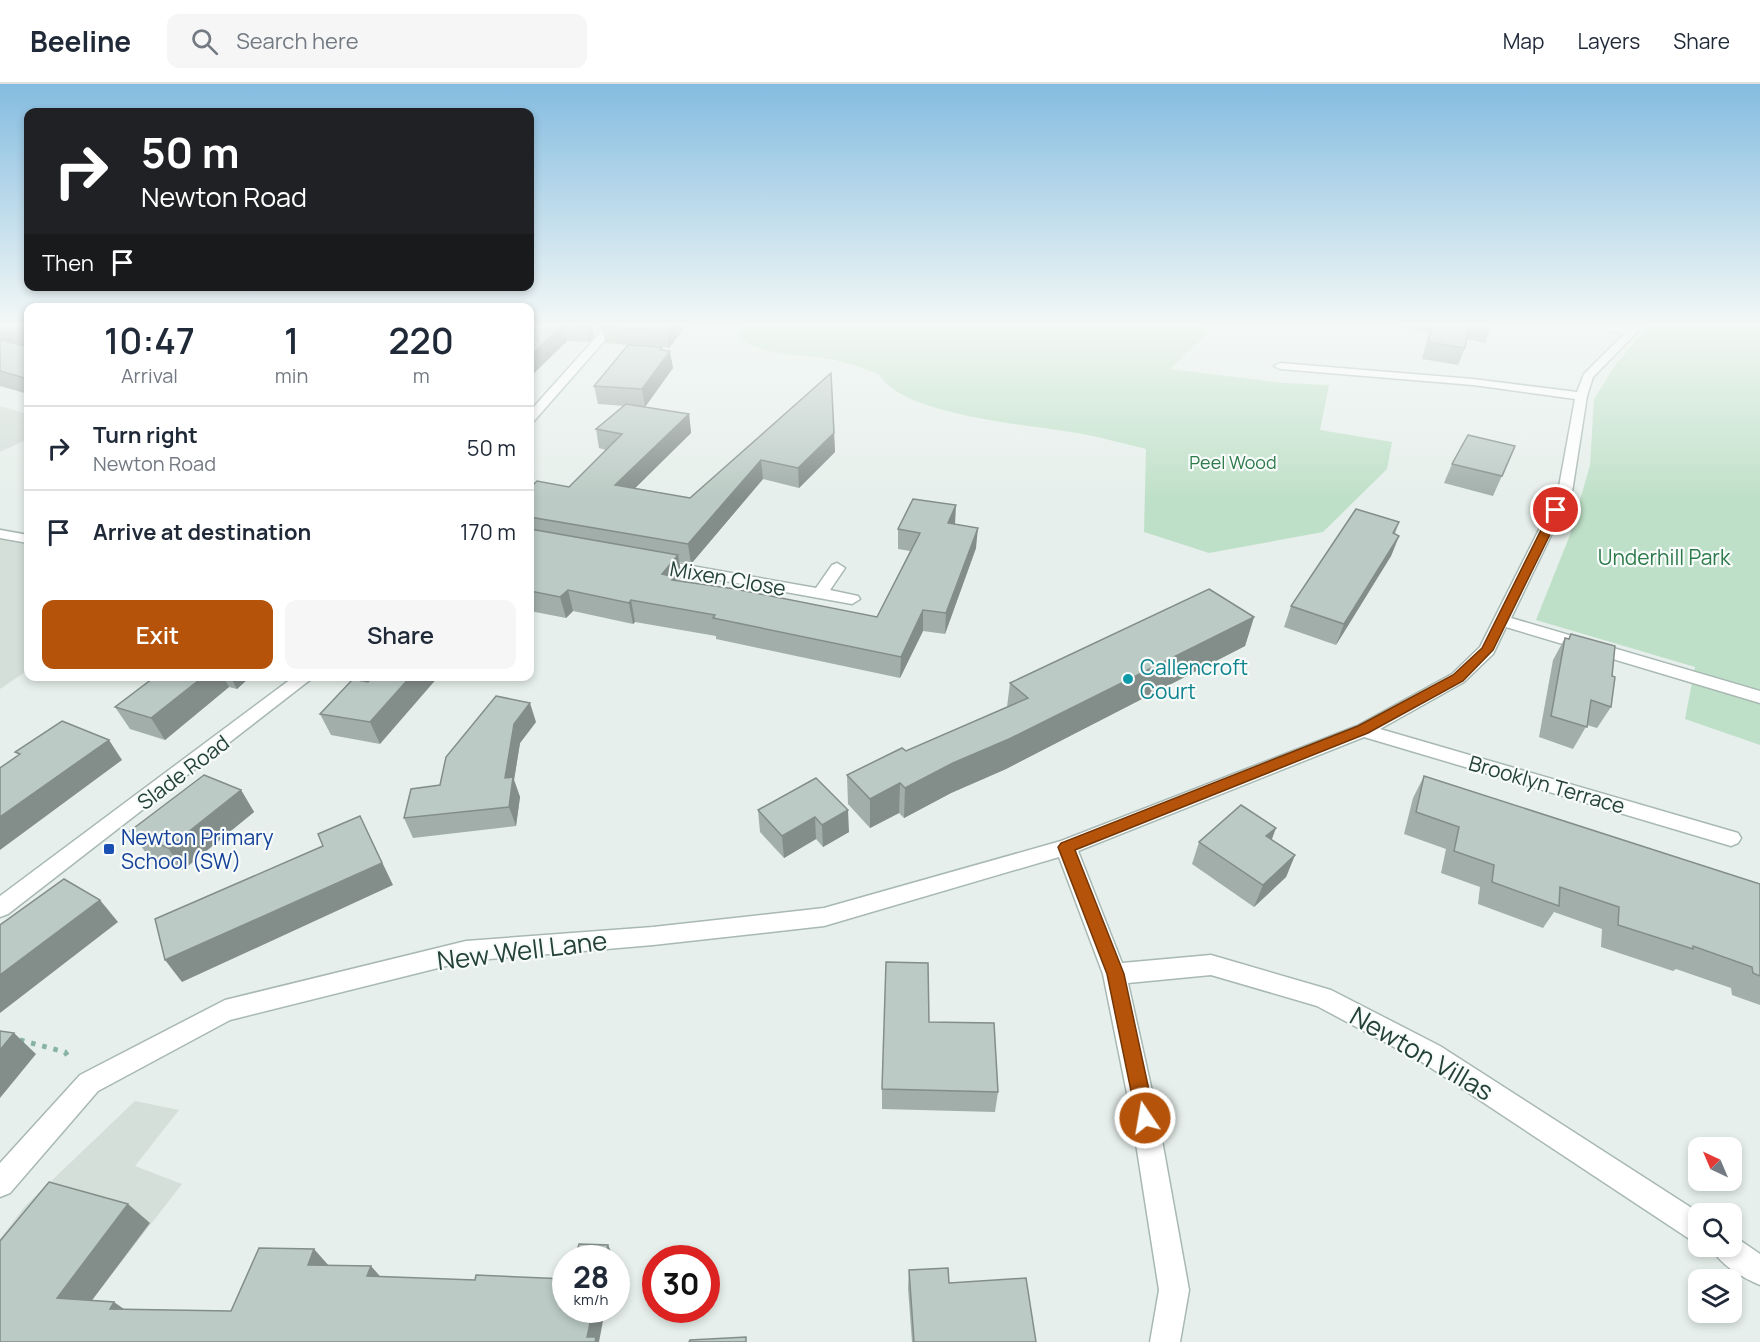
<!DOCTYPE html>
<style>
:root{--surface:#fff;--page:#f6f6f7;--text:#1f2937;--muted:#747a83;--line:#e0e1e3;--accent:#b45309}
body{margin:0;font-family:Manrope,sans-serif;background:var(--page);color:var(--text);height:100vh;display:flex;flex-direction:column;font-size:22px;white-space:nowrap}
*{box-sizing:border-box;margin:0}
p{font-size:20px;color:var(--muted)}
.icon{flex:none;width:33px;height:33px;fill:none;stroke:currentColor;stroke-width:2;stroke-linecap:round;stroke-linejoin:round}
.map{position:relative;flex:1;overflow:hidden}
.sheet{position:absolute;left:24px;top:219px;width:510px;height:378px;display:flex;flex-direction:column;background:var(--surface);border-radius:12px;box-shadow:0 3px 9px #0003}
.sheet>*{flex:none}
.guide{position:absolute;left:24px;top:24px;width:510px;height:183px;border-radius:12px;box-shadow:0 3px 9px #0003;background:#202124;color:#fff;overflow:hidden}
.needle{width:39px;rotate:316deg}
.buttons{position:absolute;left:1688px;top:1053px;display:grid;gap:12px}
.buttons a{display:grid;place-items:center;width:54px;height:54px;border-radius:12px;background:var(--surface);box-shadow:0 3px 9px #0003;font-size:30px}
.speed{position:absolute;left:552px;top:1161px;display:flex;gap:12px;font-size:30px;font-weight:700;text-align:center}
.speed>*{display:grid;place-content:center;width:78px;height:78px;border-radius:50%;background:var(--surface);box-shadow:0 3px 9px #0003;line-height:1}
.speed small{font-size:15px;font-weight:400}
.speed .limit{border:9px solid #d22;background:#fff;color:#111}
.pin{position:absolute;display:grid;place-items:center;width:51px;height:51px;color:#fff;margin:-26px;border:3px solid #fff;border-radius:50%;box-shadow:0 2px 6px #0007}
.me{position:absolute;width:66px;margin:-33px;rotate:348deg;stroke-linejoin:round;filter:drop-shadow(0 0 4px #0008)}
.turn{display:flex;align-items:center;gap:21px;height:126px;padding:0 18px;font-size:27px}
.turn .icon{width:78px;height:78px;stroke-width:2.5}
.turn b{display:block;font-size:42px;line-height:51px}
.then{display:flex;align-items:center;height:57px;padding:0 18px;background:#0003;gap:12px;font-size:22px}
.eta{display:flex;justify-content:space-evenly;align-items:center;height:102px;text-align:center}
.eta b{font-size:36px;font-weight:600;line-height:42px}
.cta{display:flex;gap:12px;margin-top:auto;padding:12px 18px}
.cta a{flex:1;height:69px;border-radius:12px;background:var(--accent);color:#fff;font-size:24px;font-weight:600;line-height:69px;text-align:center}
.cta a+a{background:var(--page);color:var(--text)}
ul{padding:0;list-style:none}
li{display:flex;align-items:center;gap:18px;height:84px;padding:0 18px;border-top:2px solid var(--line)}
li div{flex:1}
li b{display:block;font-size:22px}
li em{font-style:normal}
header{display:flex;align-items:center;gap:36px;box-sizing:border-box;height:84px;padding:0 30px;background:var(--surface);border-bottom:2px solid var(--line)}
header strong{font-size:28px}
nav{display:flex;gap:33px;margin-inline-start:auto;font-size:21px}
.search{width:420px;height:54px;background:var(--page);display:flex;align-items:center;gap:15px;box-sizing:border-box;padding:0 21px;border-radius:12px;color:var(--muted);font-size:22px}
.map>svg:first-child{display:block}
.built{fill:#d4dfda}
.green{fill:#bfe0c8}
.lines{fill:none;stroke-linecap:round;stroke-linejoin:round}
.minor-casing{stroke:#a8b8b2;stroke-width:3}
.path{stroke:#86b3a5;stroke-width:5;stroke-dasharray:4.5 7;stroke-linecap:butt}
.minor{fill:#fff;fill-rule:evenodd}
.wall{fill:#a1aea9}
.shaded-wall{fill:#838d89}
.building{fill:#bbcac4;stroke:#838d89;stroke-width:1.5}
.route{fill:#b45309;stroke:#753606;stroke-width:1.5}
.culture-dot{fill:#0f9aa8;stroke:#f7fbf9;stroke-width:2}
.transit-dot{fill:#1a4fb4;stroke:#f7fbf9;stroke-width:2}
.labels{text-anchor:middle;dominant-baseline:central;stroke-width:4.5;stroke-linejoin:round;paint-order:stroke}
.far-park-label{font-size:18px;fill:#2d7a4b;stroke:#f7fbf9}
.park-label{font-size:21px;fill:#2d7a4b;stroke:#f7fbf9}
.street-label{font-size:21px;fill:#24423a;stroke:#f7fbf9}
.culture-label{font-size:21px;fill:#0d838f;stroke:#f7fbf9;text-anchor:start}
.transit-label{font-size:21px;fill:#164399;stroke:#f7fbf9;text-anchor:start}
.near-street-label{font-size:26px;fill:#24423a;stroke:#f7fbf9}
</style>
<header>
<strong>Beeline</strong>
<div class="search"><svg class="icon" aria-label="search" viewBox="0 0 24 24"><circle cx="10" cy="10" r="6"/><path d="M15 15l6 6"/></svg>Search here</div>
<nav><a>Map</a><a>Layers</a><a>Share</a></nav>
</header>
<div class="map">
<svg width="1760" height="1258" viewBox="0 0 1760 1258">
<rect width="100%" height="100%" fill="#e6efeb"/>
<g class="built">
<path d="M 0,322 L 28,330 L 28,355 L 0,368 Z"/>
<path d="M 0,444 L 28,449 L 28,586 L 0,605 Z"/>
<path d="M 135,1017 L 179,1026 L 135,1082 L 182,1100 L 81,1230 L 0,1258 L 0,1155 L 25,1122 Z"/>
</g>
<g class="green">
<path d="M 745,239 L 1205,239 L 1207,250 L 1170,285 L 1284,299 L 1329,301 L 1320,346 L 1392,358 L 1387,385 L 1323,448 L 1209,469 L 1144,448 L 1146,365 C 1125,360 1104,354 1083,350 C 1037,341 902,333 879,290 C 863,284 847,278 829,275 C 802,270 759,272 738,252 Z"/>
<path d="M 1652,239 L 1760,239 L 1760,661 L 1685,635 L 1695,583 L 1536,536 L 1570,451 L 1590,381 L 1594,315 L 1616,280 Z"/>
</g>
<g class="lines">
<g class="minor-casing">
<g id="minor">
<path d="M 609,239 L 620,239 L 534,337 L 530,338 L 530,327 Z"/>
<path d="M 1584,239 L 1604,239 L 1629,244 L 1635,239 L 1646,239 L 1593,293 L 1587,312 L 1572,408 L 1511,534 L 1760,607 L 1760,619 L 1506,543 L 1493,570 L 1464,598 L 1380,645 L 1738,749 L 1741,754 L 1738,759 L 1731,762 L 1364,653 L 1078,767 L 1122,879 L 1211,871 L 1331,906 L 1440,962 L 1701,1130 L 1698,1130 L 1698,1158 L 1688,1154 L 1422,978 L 1317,922 L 1211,891 L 1128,899 L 1158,1034 L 1189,1206 L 1180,1258 L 1150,1258 L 1159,1206 L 1132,1034 L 1103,890 L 1059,773 L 824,842 L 653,861 L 466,877 L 230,936 L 98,1007 L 10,1109 L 0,1113 L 0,1079 L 80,991 L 225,916 L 466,857 L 653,843 L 824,824 L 1061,757 L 1357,642 L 1452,590 L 1480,563 L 1558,408 L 1575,315 L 1473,301 L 1280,285 L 1274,282 L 1280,279 L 1473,295 L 1577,308 L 1584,290 L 1624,250 Z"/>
<path d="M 0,446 L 28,451 L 28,459 L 0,454 Z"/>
<path d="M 658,476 L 816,504 L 832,481 L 837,479 L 845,484 L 830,506 L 858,512 L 860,515 L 852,520 L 653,484 L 650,481 Z"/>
<path d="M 295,592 L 315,592 L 8,830 L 0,833 L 0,812 Z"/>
<path d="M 1731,1150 L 1760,1170 L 1760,1201 C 1743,1194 1718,1180 1711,1162 L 1731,1162 Z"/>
</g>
</g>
<path class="path" d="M 20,956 L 65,968 L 70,975"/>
<use href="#minor" class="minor"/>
</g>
<g class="wall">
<path d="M 0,239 L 28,259 L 22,261 L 28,263 L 28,310 L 0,302 Z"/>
<path d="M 530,239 L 688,239 L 669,264 L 662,263 L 662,266 L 673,284 L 645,323 L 689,330 L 691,349 L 635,404 L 690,414 L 831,289 L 835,368 L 799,404 L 763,395 L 691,480 L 679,478 L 682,492 L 678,497 L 877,533 L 910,467 L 898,465 L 898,445 L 955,440 L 976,464 L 945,550 L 923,547 L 900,594 L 716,555 L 716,552 L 635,538 L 633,540 L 573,527 L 566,534 L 530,527 L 530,404 L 569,403 L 606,366 L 599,364 L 596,345 L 624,322 L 598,320 L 594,302 L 651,263 L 605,259 L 602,243 L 592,242 L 594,253 L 589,258 L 567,257 L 530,293 Z"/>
<path d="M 1398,239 L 1488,239 L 1491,242 L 1485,259 L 1467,255 L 1465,264 L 1458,281 L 1422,275 L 1429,249 L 1396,243 Z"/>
<path d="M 1515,362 L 1493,412 L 1444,399 L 1452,380 Z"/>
<path d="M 1399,438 L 1395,450 L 1399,452 L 1391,472 L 1336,561 L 1284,543 L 1291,522 Z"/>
<path d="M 1254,533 L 1245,562 L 1006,685 L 951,709 L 904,734 L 899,729 L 870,744 L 848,720 L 847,691 L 906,667 L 1007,623 L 1010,599 Z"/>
<path d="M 1571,550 L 1612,592 L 1611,623 L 1597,644 L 1587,641 L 1573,665 L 1539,653 L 1553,576 L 1565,554 L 1568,555 Z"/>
<path d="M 156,592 L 251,592 L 237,605 L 229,603 L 165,656 L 130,645 L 115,623 Z"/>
<path d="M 368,598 L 380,660 L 331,651 L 320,630 Z"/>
<path d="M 536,638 L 520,659 L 514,696 L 520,713 L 516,742 L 413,754 L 404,734 Z"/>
<path d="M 1424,692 L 1760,800 L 1760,921 L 1732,911 L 1731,904 L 1676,885 L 1673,887 L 1601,863 L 1602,845 L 1554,828 L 1543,844 L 1478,820 L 1480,803 L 1441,789 L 1446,765 L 1404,750 L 1413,714 Z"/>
<path d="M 816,694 L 849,748 L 823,763 L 816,755 L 784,774 L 760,748 L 758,726 Z"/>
<path d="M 241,706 L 254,728 L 183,786 L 146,769 L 130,747 Z"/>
<path d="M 1271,756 L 1295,771 L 1286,793 L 1254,823 L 1192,780 L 1199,758 Z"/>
<path d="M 929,938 L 998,1008 L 995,1028 L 882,1025 L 882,1005 Z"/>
<path d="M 909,1186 L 949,1199 L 1036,1258 L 912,1258 L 908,1204 Z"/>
</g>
<g class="shaded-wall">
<path d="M 28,239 L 28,259 L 0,269 L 0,249 Z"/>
<path d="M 589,239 L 592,239 L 594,253 L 589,258 L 586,242 Z"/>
<path d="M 673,239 L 688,239 L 669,264 L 667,247 Z"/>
<path d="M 563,241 L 567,257 L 530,293 L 530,272 Z"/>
<path d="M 662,263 L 664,275 L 670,267 L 673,284 L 645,323 L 642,305 Z"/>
<path d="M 689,330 L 691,349 L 619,420 L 615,401 Z"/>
<path d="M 834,349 L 835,368 L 799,404 L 798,384 Z"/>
<path d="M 761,376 L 763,395 L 691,480 L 688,460 Z"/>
<path d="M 956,421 L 955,441 L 948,439 Z"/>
<path d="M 978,444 L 976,464 L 945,550 L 946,529 Z"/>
<path d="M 1399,452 L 1391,472 L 1336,561 L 1344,540 Z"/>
<path d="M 678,471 L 682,492 L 676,499 L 662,490 Z"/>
<path d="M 568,506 L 573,527 L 566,534 L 560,513 Z"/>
<path d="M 631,516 L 635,538 L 633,540 L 629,519 Z"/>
<path d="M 923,526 L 923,547 L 900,594 L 901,573 Z"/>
<path d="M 1254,533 L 1245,562 L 1006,685 L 951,709 L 904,734 L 905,704 L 953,679 Z"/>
<path d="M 204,592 L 223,592 L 229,603 L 165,656 L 151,634 Z"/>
<path d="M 230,592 L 251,592 L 237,605 Z"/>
<path d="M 411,592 L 439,592 L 380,660 L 370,638 Z"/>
<path d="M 530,619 L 536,638 L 520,659 L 514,696 L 520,713 L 516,742 L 509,723 L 505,694 L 514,640 Z"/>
<path d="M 109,656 L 122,676 L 0,766 L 0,733 Z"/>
<path d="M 900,699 L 899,729 L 870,744 L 870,715 Z"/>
<path d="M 241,706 L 254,728 L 183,786 L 168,764 Z"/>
<path d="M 848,726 L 849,748 L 823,763 L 822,741 Z"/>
<path d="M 360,732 L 393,801 L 182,898 L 165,876 L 382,779 Z"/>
<path d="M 815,733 L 816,755 L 784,774 L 782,752 Z"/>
<path d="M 1276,744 L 1268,766 L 1266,752 Z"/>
<path d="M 1295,771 L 1286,793 L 1254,823 L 1263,801 Z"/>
<path d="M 100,816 L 118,838 L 0,929 L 0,891 Z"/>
<path d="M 14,949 L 36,970 L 0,1014 L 0,966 Z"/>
<path d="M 128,1120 L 150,1139 L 81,1231 L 57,1214 Z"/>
<path d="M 608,1161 L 614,1174 L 605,1174 Z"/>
<path d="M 314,1165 L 330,1183 L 308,1181 Z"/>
<path d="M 371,1182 L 386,1199 L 367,1192 Z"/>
<path d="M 114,1218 L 138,1235 L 110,1225 Z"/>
<path d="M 593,1226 L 605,1226 L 599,1258 L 590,1258 L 587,1253 Z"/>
</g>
<g class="building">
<path d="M 0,239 L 28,239 L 0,249 Z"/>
<path d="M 530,239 L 589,239 L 586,242 L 563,241 L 530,272 Z"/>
<path d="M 606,239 L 673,239 L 667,247 L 602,243 Z"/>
<path d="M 1433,239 L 1470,239 L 1465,264 L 1428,258 Z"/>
<path d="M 1474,239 L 1488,239 L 1491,242 Z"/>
<path d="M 0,256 L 28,263 L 28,295 L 0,287 Z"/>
<path d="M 628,261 L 662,263 L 660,266 L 670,267 L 642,305 L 594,302 Z"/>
<path d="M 831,289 L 834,349 L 798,384 L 761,376 L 688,460 L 530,433 L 530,404 L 537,397 L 569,403 L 622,350 L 596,345 L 626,320 L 689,330 L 615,401 L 690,414 Z"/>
<path d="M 1468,351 L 1515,362 L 1502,392 L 1452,380 Z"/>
<path d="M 913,415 L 956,421 L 948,439 L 978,444 L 946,529 L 923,526 L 901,573 L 713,534 L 715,531 L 631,516 L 629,519 L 568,506 L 560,513 L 530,507 L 530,445 L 678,471 L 662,490 L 675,493 L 672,496 L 735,505 L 877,533 L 920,449 L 898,445 Z"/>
<path d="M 1356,425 L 1399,438 L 1393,449 L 1399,452 L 1344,540 L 1291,522 Z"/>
<path d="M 1209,505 L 1254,533 L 1009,655 L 953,679 L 905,704 L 900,699 L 870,715 L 847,691 L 902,664 L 906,667 L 1028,614 L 1010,599 Z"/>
<path d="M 1571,550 L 1615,562 L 1612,592 L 1615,593 L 1611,623 L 1591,616 L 1587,643 L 1551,632 L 1565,554 L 1569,555 Z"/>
<path d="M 156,592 L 204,592 L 151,634 L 115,623 Z"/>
<path d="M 373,592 L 411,592 L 370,638 L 320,630 L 353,595 L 368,598 Z"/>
<path d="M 496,612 L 530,619 L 514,640 L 505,694 L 513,693 L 509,723 L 404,734 L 411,705 L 440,701 L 446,673 Z"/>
<path d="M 62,637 L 109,656 L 0,733 L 0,684 L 20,670 L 15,668 Z"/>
<path d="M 204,691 L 241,706 L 168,764 L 130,747 Z"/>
<path d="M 1424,692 L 1760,800 L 1760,892 L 1753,889 L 1752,883 L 1693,862 L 1693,865 L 1618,841 L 1619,823 L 1560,803 L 1559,822 L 1492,798 L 1494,781 L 1454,767 L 1459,743 L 1416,728 Z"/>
<path d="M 816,694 L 848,726 L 822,741 L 815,733 L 782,752 L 758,726 Z"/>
<path d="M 1241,721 L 1276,744 L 1266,752 L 1295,771 L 1263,801 L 1199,758 Z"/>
<path d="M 360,732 L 382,779 L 165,876 L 155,835 L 323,762 L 318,750 Z"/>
<path d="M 64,795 L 100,816 L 0,891 L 0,841 Z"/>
<path d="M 886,878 L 928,879 L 929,938 L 994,939 L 998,1008 L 882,1005 Z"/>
<path d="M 0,947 L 14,949 L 0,966 Z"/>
<path d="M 49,1098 L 128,1120 L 57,1214 L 114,1218 L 110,1225 L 231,1227 L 259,1164 L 314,1165 L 308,1181 L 371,1182 L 367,1192 L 475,1196 L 476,1191 L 566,1195 L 566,1226 L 593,1226 L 587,1253 L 596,1253 L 595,1258 L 0,1258 L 0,1157 Z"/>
<path d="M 579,1160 L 608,1161 L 605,1174 L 575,1174 Z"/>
<path d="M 948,1184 L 949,1199 L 1026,1194 L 1036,1258 L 914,1258 L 909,1186 Z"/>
<path d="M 746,1253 L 746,1258 L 689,1258 L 690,1256 Z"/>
</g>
<linearGradient id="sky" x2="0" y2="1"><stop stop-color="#84bce0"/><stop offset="0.58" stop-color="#f4f8f6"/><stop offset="1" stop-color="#f4f8f6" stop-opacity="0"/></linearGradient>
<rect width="1760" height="415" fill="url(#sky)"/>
<path class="route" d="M 1556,423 L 1562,426 L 1493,566 L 1463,597 L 1368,649 L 1075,766 L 1124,890 L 1155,1034 L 1152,1041 L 1145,1044 L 1138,1041 L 1107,890 L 1058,763 L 1061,759 L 1358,642 L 1453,591 L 1482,564 L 1551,426 Z"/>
<circle class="culture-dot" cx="1128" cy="595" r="6"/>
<rect class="transit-dot" x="103" y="759" width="12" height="12" rx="3"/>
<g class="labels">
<g class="far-park-label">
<text x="1233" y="378">Peel Wood</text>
</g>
<g class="park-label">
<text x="1664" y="473">Underhill Park</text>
</g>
<g class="street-label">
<text transform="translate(728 494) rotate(10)">Mixen Close</text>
<text transform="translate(183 688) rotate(-37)">Slade Road</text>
<text transform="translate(1547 700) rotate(16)">Brooklyn Terrace</text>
</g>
<g class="culture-label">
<text x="1140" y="583">Callencroft<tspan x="1140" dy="24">Court</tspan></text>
</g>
<g class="transit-label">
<text x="121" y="753">Newton Primary<tspan x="121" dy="24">School (SW)</tspan></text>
</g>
<g class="near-street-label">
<text transform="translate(522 866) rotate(-7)">New Well Lane</text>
<text transform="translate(1422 969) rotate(30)">Newton Villas</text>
</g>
</g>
</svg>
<div class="buttons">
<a><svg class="needle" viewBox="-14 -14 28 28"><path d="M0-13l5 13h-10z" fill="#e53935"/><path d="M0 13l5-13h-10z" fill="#747a83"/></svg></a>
<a><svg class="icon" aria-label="search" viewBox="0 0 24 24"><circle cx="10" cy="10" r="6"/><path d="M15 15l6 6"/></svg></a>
<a><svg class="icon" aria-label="layers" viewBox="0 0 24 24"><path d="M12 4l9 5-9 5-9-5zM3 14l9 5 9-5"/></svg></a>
</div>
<div class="speed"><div>28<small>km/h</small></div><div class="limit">30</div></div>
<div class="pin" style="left:1556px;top:426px;background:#d93025"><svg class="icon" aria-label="arrive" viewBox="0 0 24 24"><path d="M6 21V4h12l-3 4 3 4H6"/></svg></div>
<svg class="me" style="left:1145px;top:1034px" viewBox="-20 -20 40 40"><circle r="17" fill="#b45309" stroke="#fff" stroke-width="3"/><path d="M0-11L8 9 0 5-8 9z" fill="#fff"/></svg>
<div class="guide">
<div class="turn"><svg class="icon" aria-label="right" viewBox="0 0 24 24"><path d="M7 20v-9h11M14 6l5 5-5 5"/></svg><div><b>50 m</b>Newton Road</div></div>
<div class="then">Then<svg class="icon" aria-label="arrive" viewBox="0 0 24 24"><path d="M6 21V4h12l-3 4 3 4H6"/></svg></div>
</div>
<section class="sheet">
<div class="eta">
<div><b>10:47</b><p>Arrival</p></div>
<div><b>1</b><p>min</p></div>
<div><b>220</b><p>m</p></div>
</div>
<ul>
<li><svg class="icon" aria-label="right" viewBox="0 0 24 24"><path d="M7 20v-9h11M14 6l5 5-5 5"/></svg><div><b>Turn right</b><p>Newton Road</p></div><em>50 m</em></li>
<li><svg class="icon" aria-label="arrive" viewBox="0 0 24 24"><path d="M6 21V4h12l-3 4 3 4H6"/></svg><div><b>Arrive at destination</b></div><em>170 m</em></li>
</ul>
<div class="cta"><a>Exit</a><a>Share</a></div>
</section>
</div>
